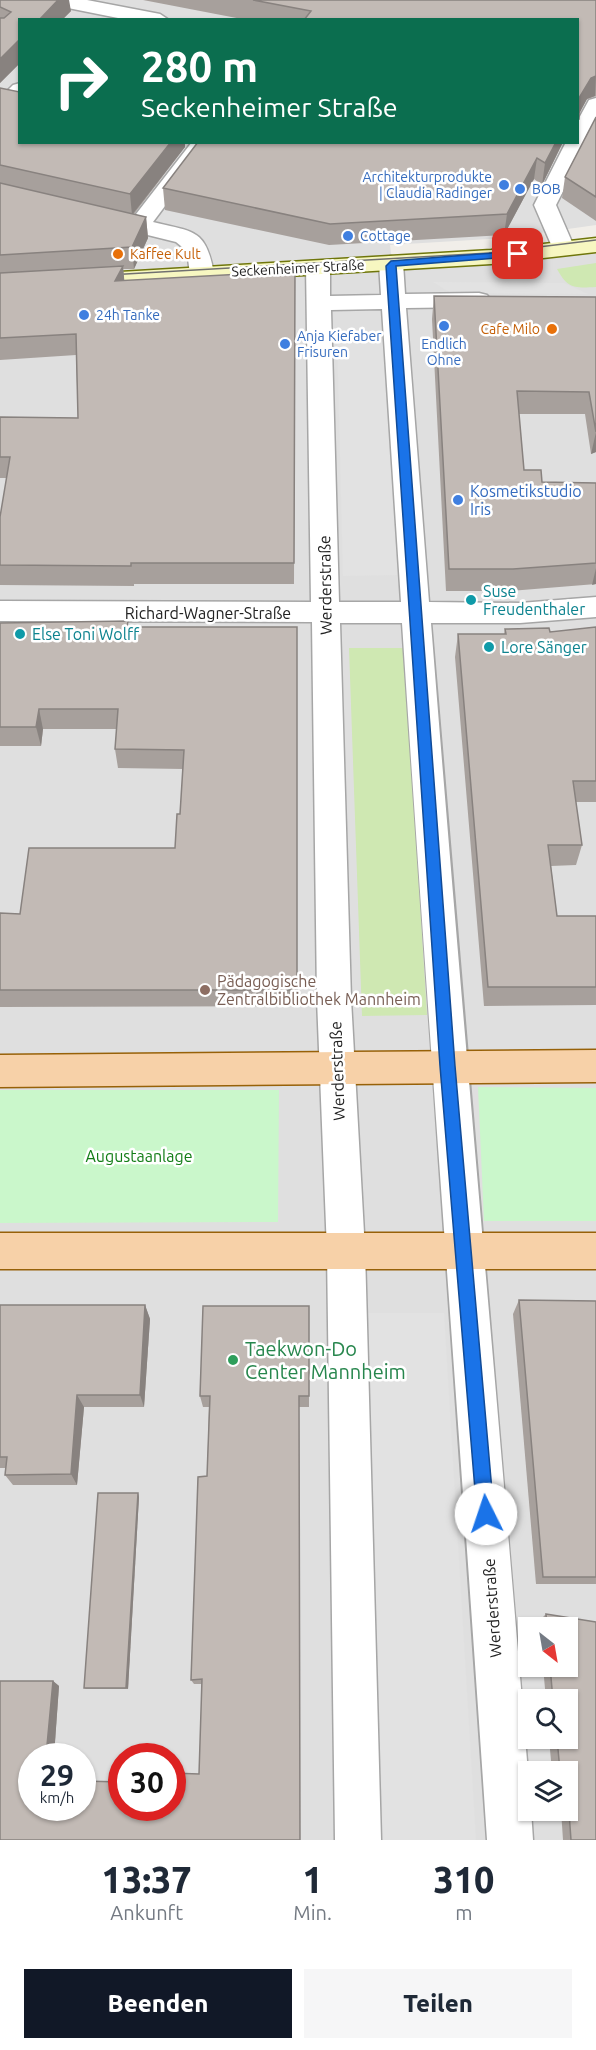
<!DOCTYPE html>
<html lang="de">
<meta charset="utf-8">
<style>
:root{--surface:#fff;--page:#f6f6f7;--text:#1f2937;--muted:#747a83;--accent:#111827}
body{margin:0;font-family:Ubuntu,sans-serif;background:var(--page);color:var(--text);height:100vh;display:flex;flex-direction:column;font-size:22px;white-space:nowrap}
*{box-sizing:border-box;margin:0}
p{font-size:20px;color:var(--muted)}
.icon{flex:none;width:33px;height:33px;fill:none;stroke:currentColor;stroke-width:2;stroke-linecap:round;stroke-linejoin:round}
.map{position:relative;height:1840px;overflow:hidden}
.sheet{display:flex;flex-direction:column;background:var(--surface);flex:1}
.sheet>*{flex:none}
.guide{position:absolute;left:18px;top:18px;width:561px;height:126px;border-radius:0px;box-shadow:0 2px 4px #0004;background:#0b6e4f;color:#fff;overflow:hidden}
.needle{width:39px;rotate:149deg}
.tools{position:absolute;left:518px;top:1617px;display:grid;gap:12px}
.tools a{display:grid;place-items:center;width:60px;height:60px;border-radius:0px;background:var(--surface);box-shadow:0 2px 4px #0004;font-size:30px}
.speed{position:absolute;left:18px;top:1743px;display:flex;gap:12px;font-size:30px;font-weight:700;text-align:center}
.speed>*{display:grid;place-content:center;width:78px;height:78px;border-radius:50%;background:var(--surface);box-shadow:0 2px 4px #0004;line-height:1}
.speed small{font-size:15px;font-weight:400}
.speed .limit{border:9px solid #d22;background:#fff;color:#111}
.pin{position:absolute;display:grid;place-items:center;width:51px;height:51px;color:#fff;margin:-26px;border-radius:12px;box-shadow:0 3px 9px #0006}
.me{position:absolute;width:66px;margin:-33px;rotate:356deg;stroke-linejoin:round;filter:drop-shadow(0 0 4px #0008)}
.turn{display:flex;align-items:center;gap:21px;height:126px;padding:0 24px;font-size:27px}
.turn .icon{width:78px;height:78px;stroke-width:2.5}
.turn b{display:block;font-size:42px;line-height:51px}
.eta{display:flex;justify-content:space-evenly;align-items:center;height:102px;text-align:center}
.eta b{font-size:36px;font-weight:800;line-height:42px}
.action{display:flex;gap:12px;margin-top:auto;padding:12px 24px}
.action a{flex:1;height:69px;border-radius:0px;background:var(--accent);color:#fff;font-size:24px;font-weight:800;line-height:69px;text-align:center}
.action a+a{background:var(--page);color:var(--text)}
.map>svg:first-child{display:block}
.residential{fill:#dfdfdf;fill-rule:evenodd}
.grass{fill:#cfe8b2}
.park{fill:#caf7cb}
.parking{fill:#e2e2e2}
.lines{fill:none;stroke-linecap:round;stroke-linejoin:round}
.street-casing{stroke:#a6a6a6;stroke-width:3}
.secondary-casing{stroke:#6f760b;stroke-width:3}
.primary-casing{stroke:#976108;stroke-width:3}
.street{fill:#fff;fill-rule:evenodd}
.secondary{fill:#f7f7c1;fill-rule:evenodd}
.primary{fill:#f7d1a8;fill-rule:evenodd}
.tram{stroke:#707070;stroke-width:1.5}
.wall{fill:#a7a09c}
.shaded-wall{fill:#88827f}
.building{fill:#c2bab5;stroke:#88827f;stroke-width:1.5}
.route{fill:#1a73e8;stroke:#114b97;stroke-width:1.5}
.shop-dot{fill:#3f7fe0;stroke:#fff;stroke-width:2}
.food-dot{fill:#e8710a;stroke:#fff;stroke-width:2}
.culture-dot{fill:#0f9aa8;stroke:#fff;stroke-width:2}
.education-dot{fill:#8d6e63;stroke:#fff;stroke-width:2}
.leisure-dot{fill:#2e9e5b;stroke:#fff;stroke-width:2}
.labels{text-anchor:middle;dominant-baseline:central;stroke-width:5;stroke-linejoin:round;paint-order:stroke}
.far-shop-label{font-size:14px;fill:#366cbe;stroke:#fff;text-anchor:start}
.far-food-label{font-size:14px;fill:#c56008;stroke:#fff;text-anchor:start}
.far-street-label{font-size:14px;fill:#222;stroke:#fff}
.shop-label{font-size:16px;fill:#366cbe;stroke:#fff;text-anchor:start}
.street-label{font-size:16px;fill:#222;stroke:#fff}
.culture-label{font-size:16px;fill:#0d838f;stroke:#fff;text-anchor:start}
.education-label{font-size:16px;fill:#785e54;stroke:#fff;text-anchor:start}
.park-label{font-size:16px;fill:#127d16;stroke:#fff}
.near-leisure-label{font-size:20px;fill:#27864d;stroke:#fff;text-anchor:start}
</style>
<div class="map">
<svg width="596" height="1840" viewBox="0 0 596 1840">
<rect width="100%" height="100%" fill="#f1eee9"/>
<path class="residential" d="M 0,0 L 596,0 L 596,225 L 505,238 L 390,245 L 392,263 L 495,264 L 596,252 L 596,1840 L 0,1840 ZM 20,20 L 578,20 L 578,142 L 20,142 ZM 528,1628 L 567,1628 L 567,1666 L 528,1666 ZM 528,1700 L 567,1700 L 567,1738 L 528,1738 ZM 32,1756 L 82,1756 L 82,1808 L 32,1808 ZM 122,1756 L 172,1756 L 172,1808 L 122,1808 ZM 528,1772 L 567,1772 L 567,1810 L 528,1810 Z"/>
<g class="grass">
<path d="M 596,263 L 596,287 C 574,288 568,289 557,269 Z"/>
<path d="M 349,648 L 404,648 L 427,1015 L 362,1016 Z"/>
</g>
<g class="park">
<path d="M 478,1087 L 596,1088 L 596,1221 L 484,1221 Z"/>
<path d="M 0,1090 L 279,1090 L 278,1222 L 0,1223 Z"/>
</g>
<g class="parking">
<path d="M 433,282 L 564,283 L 588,294 L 451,293 Z"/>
<path d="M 337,336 L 387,336 L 400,575 L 343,576 Z"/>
<path d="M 367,1313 L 444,1313 L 476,1840 L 383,1840 Z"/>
</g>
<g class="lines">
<g class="street-casing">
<g id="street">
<path d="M 48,0 L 87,0 L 160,14 L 169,20 L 128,20 L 58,6 Z"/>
<path d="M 20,83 L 20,108 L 2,104 L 2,96 L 13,85 Z"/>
<path d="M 596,98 L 596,126 L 556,205 L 575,249 L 572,254 L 556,254 L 553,249 L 534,205 L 566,142 L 578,142 L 578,120 L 589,100 Z"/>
<path d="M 192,142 L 213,142 L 153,222 C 193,232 206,228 214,274 L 210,279 L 194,279 L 190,274 L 187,251 L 176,242 L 95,222 L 92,217 L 95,212 L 103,210 L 133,218 Z"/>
<path d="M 391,256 L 399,258 L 403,263 L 405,294 L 479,293 L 487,295 L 491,300 L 487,305 L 479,307 L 406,308 L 429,602 L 520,603 L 596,597 L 596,617 L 520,623 L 431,623 C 461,1007 497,1390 528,1773 L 528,1810 L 531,1810 L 533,1840 L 487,1840 C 460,1434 428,1029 402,623 L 340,623 L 351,999 L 365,1251 L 381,1840 L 335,1840 L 327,1251 L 317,999 L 312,622 L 0,621 L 0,601 L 311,602 L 306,266 L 310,261 L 326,261 L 330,266 L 330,296 L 381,295 L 379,263 L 383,258 ZM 382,309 L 401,602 L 339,602 L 331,310 Z"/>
</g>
</g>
<g class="secondary-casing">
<path id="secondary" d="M 596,238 L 596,252 L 491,264 L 0,293 L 0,279 L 491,250 Z"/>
</g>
<g class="primary-casing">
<g id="primary">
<path d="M 596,1050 L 596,1082 L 0,1087 L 0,1055 Z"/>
<rect x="0" y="1233" width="596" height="36"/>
</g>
</g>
<use href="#street" class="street"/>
<use href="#secondary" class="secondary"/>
<use href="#primary" class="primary"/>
<path class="tram" d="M 108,275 L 489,253 L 596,240"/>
</g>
<g class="wall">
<path d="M 0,0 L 71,11 L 62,20 L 20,20 L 20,63 L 0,83 Z"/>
<path d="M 143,0 L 596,0 L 596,96 L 587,99 L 579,113 L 578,129 L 578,20 L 247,20 Z"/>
<path d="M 0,88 L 20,142 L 185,142 L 185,147 L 134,214 L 146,217 L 148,238 L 134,269 L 123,269 L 124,281 L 295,271 L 294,584 L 134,584 L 134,586 L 0,585 L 0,517 L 7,478 L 0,478 L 0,417 L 78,418 L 76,355 L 0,360 Z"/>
<path d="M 596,117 L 596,221 L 562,198 L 565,177 Z"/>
<path d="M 198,142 L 563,142 L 542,185 L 534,179 L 504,235 L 329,245 L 165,210 L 163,188 Z"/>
<path d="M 434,296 L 596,297 L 596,452 L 591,454 L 585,414 L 519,414 L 524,470 L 542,482 L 596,483 L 596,584 L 510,591 L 446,591 L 432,319 Z"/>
<path d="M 0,623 L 129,627 L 297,627 L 297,1006 L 0,1007 L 0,913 L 20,914 L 175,848 L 180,814 L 183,769 L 118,768 L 115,749 L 117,729 L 43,729 L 41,746 L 0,746 Z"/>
<path d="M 596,627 L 596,802 L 576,802 L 582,845 L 576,865 L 551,866 L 557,916 L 596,916 L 596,1005 L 484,1006 L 455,657 L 458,634 L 504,634 L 505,629 L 550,632 Z"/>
<path d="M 519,1300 L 596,1301 L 596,1584 L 536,1584 L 513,1314 Z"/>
<path d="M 0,1305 L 145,1305 L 150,1319 L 144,1407 L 84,1407 L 77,1485 L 13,1485 L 5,1475 L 6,1468 L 0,1468 Z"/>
<path d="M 203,1306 L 309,1306 L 309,1407 L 299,1407 L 300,1840 L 0,1840 L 0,1681 L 53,1681 L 59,1686 L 54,1756 L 32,1756 L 32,1808 L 82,1808 L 82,1781 L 122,1782 L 122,1808 L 172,1808 L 172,1773 L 199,1774 L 202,1684 L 194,1684 L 191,1680 L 198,1477 L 207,1476 L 209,1407 L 203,1407 L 200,1396 Z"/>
<path d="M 138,1493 L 139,1497 L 128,1689 L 86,1689 L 84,1688 Z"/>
<path d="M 546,1614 L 596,1622 L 596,1840 L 563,1840 L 561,1810 L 567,1810 L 567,1772 L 552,1772 L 549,1738 L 567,1738 L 567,1700 L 546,1700 L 543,1666 L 567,1666 L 567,1628 L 539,1628 L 539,1621 Z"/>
</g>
<g class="shaded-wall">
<path d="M 58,0 L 69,0 L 71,11 L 62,20 L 39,20 Z"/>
<path d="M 20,39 L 20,63 L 0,83 L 0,59 Z"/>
<path d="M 596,76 L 595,96 L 587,99 L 578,116 L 579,98 L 591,78 Z"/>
<path d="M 171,142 L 185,142 L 185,147 L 132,215 L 130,194 Z"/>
<path d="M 556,142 L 563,142 L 542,185 L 545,163 Z"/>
<path d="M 537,158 L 534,179 L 504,235 L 507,214 Z"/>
<path d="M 146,217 L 148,238 L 134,269 L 132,247 Z"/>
<path d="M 123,266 L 125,288 L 115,281 Z"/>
<path d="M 596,432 L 596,452 L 591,454 Z"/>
<path d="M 596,568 L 596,584 L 592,585 Z"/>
<path d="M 39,709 L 43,729 L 41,746 L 36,727 Z"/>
<path d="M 145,1305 L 150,1319 L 144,1407 L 140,1395 Z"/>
<path d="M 77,1395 L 84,1407 L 77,1485 L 71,1474 Z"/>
<path d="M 138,1493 L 139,1497 L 128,1689 L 126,1688 Z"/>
<path d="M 53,1681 L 59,1686 L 54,1756 L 46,1756 Z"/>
</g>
<g class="building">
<path d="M 0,0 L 58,0 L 39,20 L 20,20 L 20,39 L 0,59 L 0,18 L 4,18 L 11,12 L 0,7 Z"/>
<path d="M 253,0 L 596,0 L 596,76 L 591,78 L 579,98 L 579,119 L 578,119 L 578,20 L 304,20 L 311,11 Z"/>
<path d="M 0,88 L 20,92 L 20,142 L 171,142 L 130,194 L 0,165 Z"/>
<path d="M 596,117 L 596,197 L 565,177 Z"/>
<path d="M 198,142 L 556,142 L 545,163 L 537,158 L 507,214 L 330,224 L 163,188 Z"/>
<path d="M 0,183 L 146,217 L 132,247 L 0,255 Z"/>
<path d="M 123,266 L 115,281 L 295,271 L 294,563 L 131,563 L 131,566 L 0,565 L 0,517 L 10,457 L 0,457 L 0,417 L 78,418 L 76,334 L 0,338 L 0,273 Z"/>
<path d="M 434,296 L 596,297 L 596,432 L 589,392 L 517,391 L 524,470 L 541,470 L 542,482 L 596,483 L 596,563 L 513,569 L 449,569 Z"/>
<path d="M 128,621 L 127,627 L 297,627 L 297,990 L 0,990 L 0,913 L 20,914 L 29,848 L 175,848 L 177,814 L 180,814 L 184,750 L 115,749 L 118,709 L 39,709 L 36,727 L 0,727 L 0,623 Z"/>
<path d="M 596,627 L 596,781 L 573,781 L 582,845 L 548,845 L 557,916 L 596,916 L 596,987 L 488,987 L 458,634 L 506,634 L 505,629 L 549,628 L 550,632 Z"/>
<path d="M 519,1300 L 596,1301 L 596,1577 L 543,1577 Z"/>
<path d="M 0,1305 L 145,1305 L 140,1395 L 77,1395 L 71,1474 L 5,1475 L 7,1457 L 0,1457 Z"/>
<path d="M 203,1306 L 309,1306 L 309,1396 L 299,1396 L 300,1840 L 0,1840 L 0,1681 L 53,1681 L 46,1756 L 32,1756 L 32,1808 L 82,1808 L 82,1781 L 122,1782 L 122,1808 L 172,1808 L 172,1773 L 199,1774 L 202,1679 L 191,1680 L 198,1477 L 207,1476 L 210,1396 L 200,1396 Z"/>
<path d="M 98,1493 L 138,1493 L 126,1688 L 84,1688 Z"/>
<path d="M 546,1614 L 596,1622 L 596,1840 L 571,1840 L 567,1784 L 567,1772 L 560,1771 L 557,1738 L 567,1738 L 567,1700 L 553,1700 L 550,1666 L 567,1666 L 567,1628 L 547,1628 Z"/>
</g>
<path class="route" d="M 518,251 L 522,252 L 522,256 L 396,266 L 455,1066 L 494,1514 L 492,1520 L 486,1522 L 479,1520 L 477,1514 L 440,1066 L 386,266 L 391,261 Z"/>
<g class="shop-dot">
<circle cx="504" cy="185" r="6"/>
<circle cx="520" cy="189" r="6"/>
<circle cx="348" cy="236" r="6"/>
<circle cx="84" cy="315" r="6"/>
<circle cx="444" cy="326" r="6"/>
<circle cx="285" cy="344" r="6"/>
<circle cx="458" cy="500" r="6"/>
</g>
<g class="food-dot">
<circle cx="118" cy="254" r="6"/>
<circle cx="552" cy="329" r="6"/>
</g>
<g class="culture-dot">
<circle cx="471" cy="600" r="6"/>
<circle cx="20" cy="634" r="6"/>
<circle cx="489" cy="647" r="6"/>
</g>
<circle class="education-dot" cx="205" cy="990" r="6"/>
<circle class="leisure-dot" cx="233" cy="1360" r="6"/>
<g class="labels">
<g class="far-shop-label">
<text x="492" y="177" text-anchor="end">Architekturprodukte<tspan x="492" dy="16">| Claudia Radinger</tspan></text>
<text x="532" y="189">BOB</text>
<text x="360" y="236">Cottage</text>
<text x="96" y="315">24h Tanke</text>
<text x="297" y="336">Anja Kiefaber<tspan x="297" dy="16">Frisuren</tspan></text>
<text x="444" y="344" text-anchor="middle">Endlich<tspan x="444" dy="16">Ohne</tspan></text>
</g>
<g class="far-food-label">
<text x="130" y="254">Kaffee Kult</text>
<text x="540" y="329" text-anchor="end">Cafe Milo</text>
</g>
<g class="far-street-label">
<text transform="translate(298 268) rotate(-3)">Seckenheimer Straße</text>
</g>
<g class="shop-label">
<text x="470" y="491">Kosmetikstudio<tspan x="470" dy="18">Iris</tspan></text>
</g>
<g class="street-label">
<text transform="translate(325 585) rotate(-91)">Werderstraße</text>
<text x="208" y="613">Richard-Wagner-Straße</text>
<text transform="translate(337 1071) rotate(-92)">Werderstraße</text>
<text transform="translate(492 1608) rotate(-94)">Werderstraße</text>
</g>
<g class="culture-label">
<text x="483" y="591">Suse<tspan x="483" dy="18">Freudenthaler</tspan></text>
<text x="32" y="634">Else Toni Wolff</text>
<text x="501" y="647">Lore Sänger</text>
</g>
<g class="education-label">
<text x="217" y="981">Pädagogische<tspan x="217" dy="18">Zentralbibliothek Mannheim</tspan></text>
</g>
<g class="park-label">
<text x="139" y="1156">Augustaanlage</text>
</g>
<g class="near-leisure-label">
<text x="245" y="1348">Taekwon-Do<tspan x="245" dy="23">Center Mannheim</tspan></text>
</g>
</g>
</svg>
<div class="tools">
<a><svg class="needle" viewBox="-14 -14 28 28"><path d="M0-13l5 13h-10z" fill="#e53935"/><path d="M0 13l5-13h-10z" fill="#747a83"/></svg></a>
<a><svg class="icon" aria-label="search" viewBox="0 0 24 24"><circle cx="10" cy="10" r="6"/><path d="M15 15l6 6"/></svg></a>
<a><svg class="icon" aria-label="layers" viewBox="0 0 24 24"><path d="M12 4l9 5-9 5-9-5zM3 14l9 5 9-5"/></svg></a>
</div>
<div class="speed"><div>29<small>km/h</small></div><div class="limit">30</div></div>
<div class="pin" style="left:518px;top:254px;background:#d93025"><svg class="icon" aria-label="arrive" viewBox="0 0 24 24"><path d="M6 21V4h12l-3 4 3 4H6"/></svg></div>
<svg class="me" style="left:486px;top:1514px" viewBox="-20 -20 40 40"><circle r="19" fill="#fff"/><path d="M0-13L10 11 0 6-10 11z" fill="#1a73e8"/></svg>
<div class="guide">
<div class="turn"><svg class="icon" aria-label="right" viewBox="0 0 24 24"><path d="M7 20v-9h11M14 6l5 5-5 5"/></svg><div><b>280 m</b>Seckenheimer Straße</div></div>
</div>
</div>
<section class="sheet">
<div class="eta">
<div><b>13:37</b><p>Ankunft</p></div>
<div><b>1</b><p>Min.</p></div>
<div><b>310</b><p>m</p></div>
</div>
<div class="action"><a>Beenden</a><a>Teilen</a></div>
</section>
